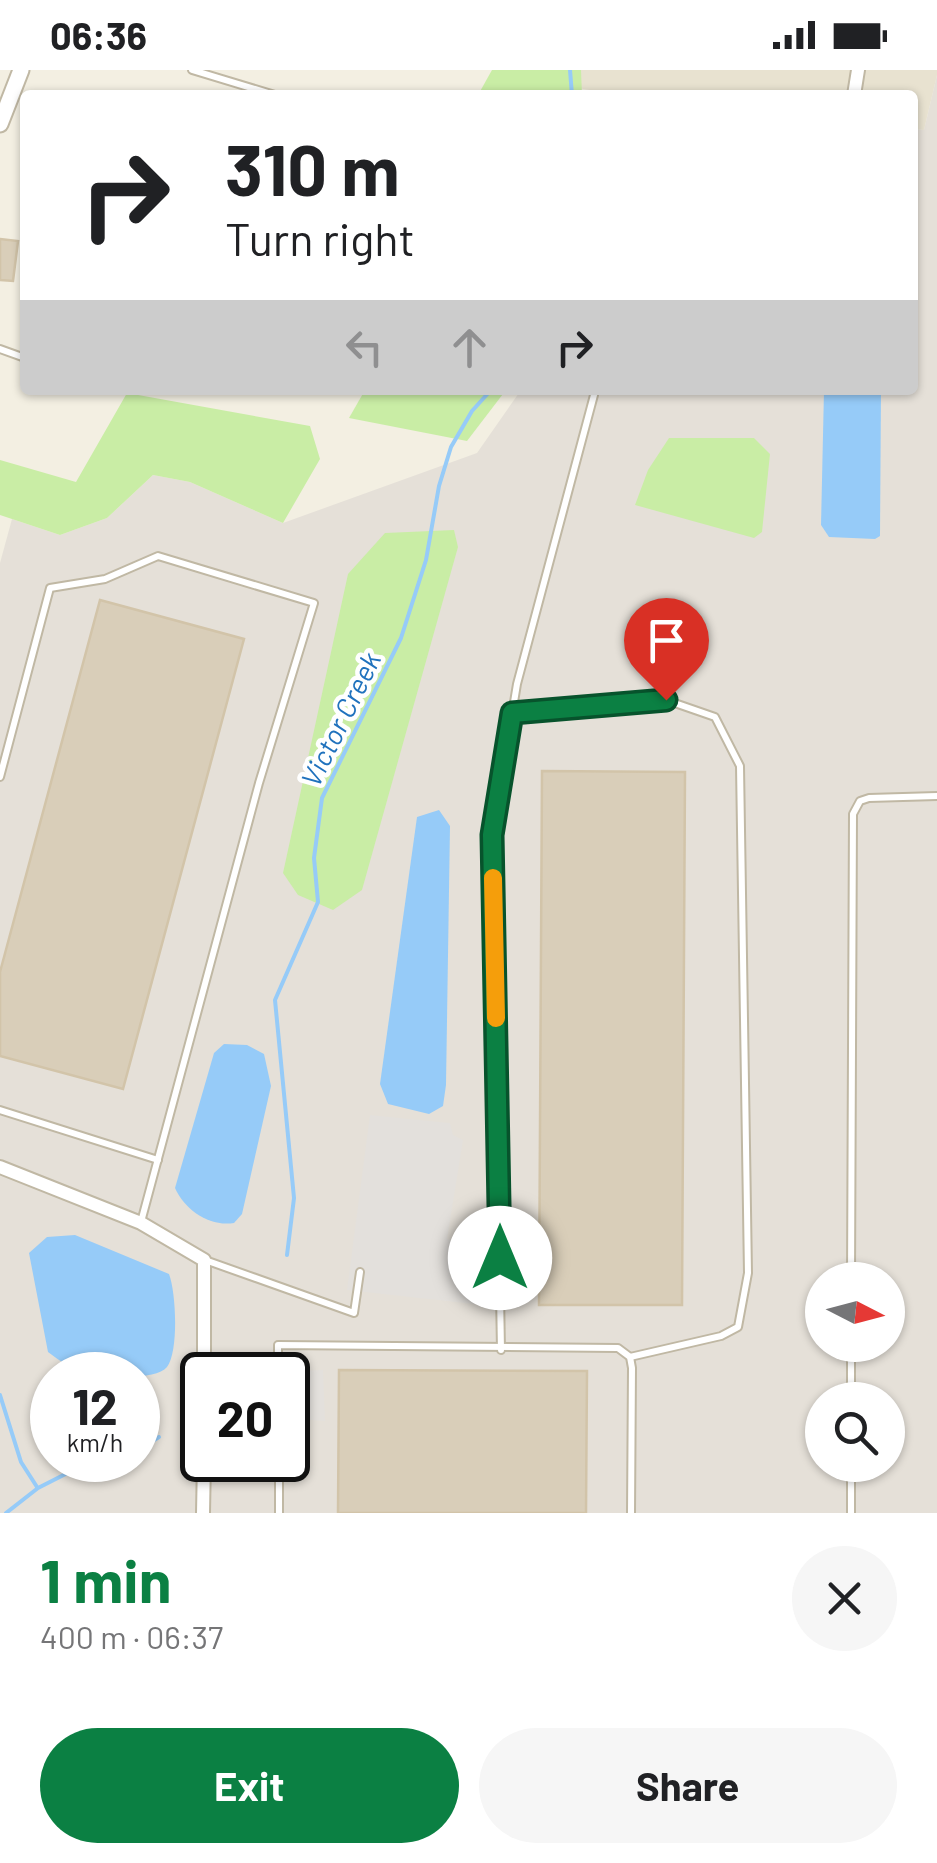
<!DOCTYPE html>
<meta charset="utf-8">
<style>
:root{--surface:#fff;--page:#f6f6f6;--text:#202124;--muted:#757577;--accent:#0b8043}
body{margin:0;font-family:Barlow,sans-serif;background:var(--page);color:var(--text);height:100vh;display:flex;flex-direction:column;font-size:38px;white-space:nowrap}
*{box-sizing:border-box;margin:0}
p{font-size:32px;color:var(--muted)}
.icon{flex:none;width:55px;height:55px;fill:none;stroke:currentColor;stroke-width:2;stroke-linecap:round;stroke-linejoin:round}
.map{position:relative;height:1443px;overflow:hidden}
.side{display:flex;flex-direction:column;background:var(--surface);flex:1}
.side>*{flex:none}
.top-card{position:absolute;left:20px;top:20px;width:898px;height:305px;border-radius:10px;box-shadow:0 2px 8px #0004;background:#fff;color:var(--text);overflow:hidden}
.needle{width:65px;rotate:96deg}
.controls{position:absolute;left:805px;top:1192px;display:grid;gap:20px}
.controls a{display:grid;place-items:center;width:100px;height:100px;border-radius:50%;background:var(--surface);box-shadow:0 2px 8px #0004;font-size:50px}
.speed{position:absolute;left:30px;top:1282px;display:flex;gap:20px;font-size:50px;font-weight:700;text-align:center}
.speed>*{display:grid;place-content:center;width:130px;height:130px;border-radius:50%;background:var(--surface);box-shadow:0 2px 8px #0004;line-height:1}
.speed small{font-size:25px;font-weight:400}
.speed .limit{border:5px solid #111;border-radius:15px;background:#fff;color:#111}
.pin{position:absolute;display:grid;place-items:center;width:85px;height:85px;color:#fff;margin:-102px -42px;border-radius:50% 50% 50% 0;rotate:-45deg;box-shadow:0 0 10px #0007}
.pin .icon{rotate:45deg}
.me{position:absolute;width:110px;margin:-55px;rotate:0deg;stroke-linejoin:round;filter:drop-shadow(0 0 8px #0008)}
.turn{display:flex;align-items:center;gap:35px;height:210px;padding:0 40px;font-size:45px}
.turn .icon{width:130px;height:130px;stroke-width:2.5}
.turn b{display:block;font-size:70px;line-height:85px}
.lanes{display:flex;align-items:center;height:95px;padding:0 40px;background:#0003;justify-content:center;gap:50px;direction:ltr}
.lanes .off{opacity:.35}
.round{display:grid;place-items:center;flex:none;width:105px;height:105px;border-radius:52px;background:var(--page)}
.head{display:flex;align-items:center;justify-content:space-between;height:170px;padding:0 40px}
h1{font-size:60px;font-weight:700;line-height:75px;color:var(--accent)}
.primary-button{display:flex;gap:20px;margin-top:auto;padding:20px 40px}
.primary-button a{flex:1;height:115px;border-radius:60px;background:var(--accent);color:#fff;font-size:40px;font-weight:700;line-height:115px;text-align:center}
.primary-button a+a{background:var(--page);color:var(--text)}
.status{display:flex;justify-content:space-between;align-items:center;height:70px;padding:0 50px;background:var(--surface);direction:ltr}
.status svg{height:28px;fill:currentColor}
.map>svg:first-child{display:block}
.residential{fill:#e8e2d0}
.industrial{fill:#e5e0d8;fill-rule:evenodd}
.green{fill:#c9eda5}
.parking{fill:#e3e0dc}
.water{fill:#96cbf8}
.lines{fill:none;stroke-linecap:round;stroke-linejoin:round}
.stream{stroke:#96cbf8;stroke-width:4}
.building{fill:#d9ceb9;stroke:#d2c4a9;stroke-width:2.5}
.service-casing{stroke:#c0b8a4;stroke-width:10}
.minor-casing{stroke:#c0b8a4;stroke-width:16}
.tertiary-casing{stroke:#c0b8a4;stroke-width:19}
.service{stroke:#fff;stroke-width:6}
.minor{stroke:#fff;stroke-width:12}
.tertiary{stroke:#fff;stroke-width:15}
.route-casing{stroke:#07532c;stroke-width:25}
.route{stroke:#0b8043;stroke-width:18}
.slow{stroke:#f59e0b;stroke-width:18}
.labels{text-anchor:middle;dominant-baseline:central;stroke-width:9;stroke-linejoin:round;paint-order:stroke}
.water-label{font-size:28px;font-style:italic;fill:#2072bd;stroke:#fff}
</style>
<div class="status"><b>06:36</b><svg viewBox="0 0 49 12"><path d="M0 12V9h3v3zM5 12V6h3v6zM10 12V3h3v9zM15 12V0h3v12zM26 1h20v11H26zM47 4h2v5h-2z"/></svg></div>
<div class="map">
<svg width="937" height="1443" viewBox="0 0 937 1443">
<rect width="100%" height="100%" fill="#f3efe2"/>
<path class="residential" d="M 570,0 L 937,0 L 937,5 L 924,60 L 913,59 L 912,25 L 618,25 L 572,17 Z"/>
<path class="industrial" d="M 937,5 L 937,1443 L 0,1443 L 0,493 L 12,449 L 60,465 L 107,448 L 153,405 L 190,412 L 283,453 L 477,383 L 521,320 L 912,320 L 913,59 L 924,60 ZM 822,1210 L 888,1210 L 888,1275 L 822,1275 ZM 52,1305 L 138,1305 L 138,1390 L 52,1390 ZM 202,1305 L 288,1305 L 288,1390 L 202,1390 ZM 822,1330 L 888,1330 L 888,1395 L 822,1395 Z"/>
<g class="green">
<path d="M 492,0 L 581,0 L 582,25 L 478,25 Z"/>
<path d="M 365,320 L 506,320 L 467,371 L 349,348 Z"/>
<path d="M 127,323 L 310,356 L 320,389 L 283,453 L 190,412 L 153,405 L 107,448 L 60,465 L 0,445 L 0,390 L 76,412 Z"/>
<path d="M 669,368 L 754,368 L 770,384 L 762,462 L 754,468 L 635,435 L 648,400 Z"/>
<path d="M 454,460 L 458,477 L 362,820 L 333,840 L 298,825 L 283,803 L 348,504 L 385,463 Z"/>
</g>
<g class="parking">
<path d="M 370,1045 L 450,1053 L 453,1065 L 463,1070 L 447,1169 L 482,1178 L 474,1234 L 347,1220 Z"/>
<path d="M 323,1300 L 325,1351 L 295,1349 L 293,1301 Z"/>
</g>
<g class="water">
<path d="M 824,320 L 881,320 L 880,466 L 875,469 L 829,467 L 821,455 Z"/>
<path d="M 439,740 L 450,756 L 446,1015 L 443,1036 L 429,1044 L 388,1034 L 380,1014 L 417,747 Z"/>
<path d="M 224,974 L 247,975 L 264,984 L 271,1016 L 242,1144 L 234,1153 C 209,1157 185,1140 175,1118 L 214,983 Z"/>
<path d="M 75,1165 L 169,1204 C 176,1222 179,1281 167,1297 C 155,1312 100,1306 82,1302 C 69,1298 59,1290 48,1282 L 29,1183 L 47,1167 Z"/>
</g>
<g class="lines">
<g class="stream">
<path d="M 570,0 L 572,25"/>
<path d="M 287,1185 L 294,1128 L 275,930 L 318,832 L 314,788 L 322,728 L 401,568 L 426,490 L 439,416 L 451,377 L 472,341 L 491,320"/>
<path d="M 0,1325 L 21,1392 L 37,1417"/>
<path d="M 138,1380 L 159,1367"/>
<path d="M 6,1443 L 38,1418 L 93,1390"/>
</g>
</g>
<g class="building">
<path d="M 0,169 L 18,171 L 13,211 L 0,210 Z"/>
<path d="M 100,530 L 244,569 L 123,1019 L 0,986 L 0,902 Z"/>
<path d="M 542,701 L 685,702 L 682,1235 L 539,1235 Z"/>
<path d="M 339,1300 L 587,1301 L 586,1443 L 338,1443 Z"/>
</g>
<g class="lines">
<g class="service-casing">
<g id="service">
<path d="M 192,0 L 275,25"/>
<path d="M 0,279 L 25,288"/>
<path d="M 512,643 L 666,630 L 715,647 L 740,696 L 748,1203 L 738,1257 L 721,1266 L 630,1287"/>
<path d="M 0,707 L 50,518 L 105,509 L 158,486 L 314,533 L 259,713 L 141,1152"/>
<path d="M 0,1040 L 158,1090"/>
<path d="M 205,1190 L 354,1243 L 360,1202"/>
<path d="M 851,1210 L 853,744 L 860,731 L 869,728 L 937,726"/>
<path d="M 501,1280 L 492,765 L 517,614 L 594,325"/>
<path d="M 278,1305 L 278,1275 L 618,1278 L 630,1287 L 632,1298 L 631,1443"/>
<path d="M 851,1330 L 851,1275"/>
<path d="M 279,1390 L 279,1443"/>
<path d="M 851,1443 L 851,1395"/>
</g>
</g>
<g class="minor-casing">
<g id="minor">
<path d="M 854,25 L 858,0"/>
<path d="M 0,1097 L 141,1153 L 204,1190 L 204,1305"/>
<path d="M 203,1443 L 204,1390"/>
</g>
</g>
<g class="tertiary-casing">
<path id="tertiary" d="M 0,54 L 21,0"/>
</g>
<use href="#service" class="service"/>
<use href="#minor" class="minor"/>
<use href="#tertiary" class="tertiary"/>
</g>
<g class="lines">
<g class="route-casing">
<path id="route" d="M 500,1188 L 492,765 L 512,643 L 666,630"/>
</g>
<use href="#route" class="route"/>
<path class="slow" d="M 493,808 L 496,948"/>
</g>
<g class="labels">
<g class="water-label">
<text transform="translate(340 649) rotate(-64)">Victor Creek</text>
</g>
</g>
</svg>
<div class="controls">
<a><svg class="needle" viewBox="-14 -14 28 28"><path d="M0-13l5 13h-10z" fill="#e53935"/><path d="M0 13l5-13h-10z" fill="#757577"/></svg></a>
<a><svg class="icon" aria-label="search" viewBox="0 0 24 24"><circle cx="10" cy="10" r="6"/><path d="M15 15l6 6"/></svg></a>
</div>
<div class="speed"><div>12<small>km/h</small></div><div class="limit">20</div></div>
<div class="pin" style="left:666px;top:630px;background:#d93025"><svg class="icon" aria-label="arrive" viewBox="0 0 24 24"><path d="M6 21V4h12l-3 4 3 4H6"/></svg></div>
<svg class="me" style="left:500px;top:1188px" viewBox="-20 -20 40 40"><circle r="19" fill="#fff"/><path d="M0-13L10 11 0 6-10 11z" fill="#0b8043"/></svg>
<div class="top-card">
<div class="turn"><svg class="icon" aria-label="right" viewBox="0 0 24 24"><path d="M7 20v-9h11M14 6l5 5-5 5"/></svg><div><b>310 m</b>Turn right</div></div>
<div class="lanes"><svg class="icon off" aria-label="left" viewBox="0 0 24 24"><path d="M17 20v-9H6M10 6l-5 5 5 5"/></svg><svg class="icon off" aria-label="ahead" viewBox="0 0 24 24"><path d="M12 20V5M6 11l6-6 6 6"/></svg><svg class="icon" aria-label="right" viewBox="0 0 24 24"><path d="M7 20v-9h11M14 6l5 5-5 5"/></svg></div>
</div>
</div>
<section class="side">
<div class="head"><div><h1>1 min</h1><p>400 m · 06:37</p></div><a class="round"><svg class="icon" aria-label="close" viewBox="0 0 24 24"><path d="M6 6l12 12M18 6L6 18"/></svg></a></div>
<div class="primary-button"><a>Exit</a><a>Share</a></div>
</section>
